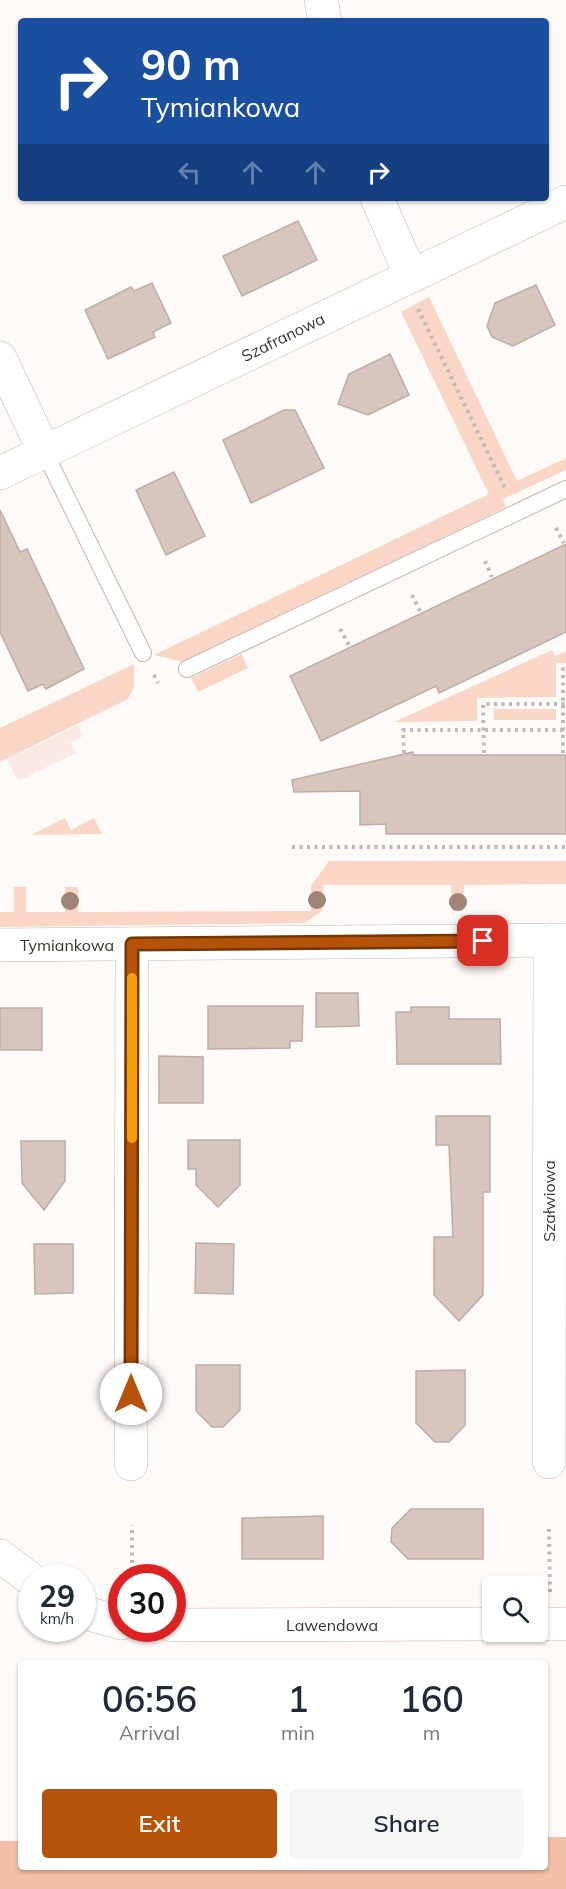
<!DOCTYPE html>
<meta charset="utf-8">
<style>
:root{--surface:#fff;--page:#f6f6f7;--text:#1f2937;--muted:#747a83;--accent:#b45309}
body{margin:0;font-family:Mulish,sans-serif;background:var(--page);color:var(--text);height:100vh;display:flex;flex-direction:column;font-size:22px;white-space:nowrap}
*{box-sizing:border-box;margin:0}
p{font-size:20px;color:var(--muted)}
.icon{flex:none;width:33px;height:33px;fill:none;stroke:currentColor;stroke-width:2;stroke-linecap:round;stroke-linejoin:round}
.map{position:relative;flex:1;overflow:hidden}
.details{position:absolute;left:18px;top:1660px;width:530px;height:210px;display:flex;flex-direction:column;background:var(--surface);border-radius:6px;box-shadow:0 2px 4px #0004}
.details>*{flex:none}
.banner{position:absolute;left:18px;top:18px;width:531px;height:183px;border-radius:6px;box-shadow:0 2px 4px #0004;background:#1a4fa0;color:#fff;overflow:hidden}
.tools{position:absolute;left:482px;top:1576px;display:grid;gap:12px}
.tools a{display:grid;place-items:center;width:66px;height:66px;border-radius:6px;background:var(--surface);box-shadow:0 2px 4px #0004;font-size:30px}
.speed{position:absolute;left:18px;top:1564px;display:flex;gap:12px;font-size:30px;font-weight:700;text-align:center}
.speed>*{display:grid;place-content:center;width:78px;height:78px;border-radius:50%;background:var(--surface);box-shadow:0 2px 4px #0004;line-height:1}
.speed small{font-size:15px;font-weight:400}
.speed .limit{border:9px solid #d22;background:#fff;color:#111}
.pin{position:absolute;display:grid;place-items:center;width:51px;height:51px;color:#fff;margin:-26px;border-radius:12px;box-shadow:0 3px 9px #0006}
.me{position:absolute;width:66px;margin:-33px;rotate:0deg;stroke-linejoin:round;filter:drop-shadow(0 0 4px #0008)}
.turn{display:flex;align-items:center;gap:21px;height:126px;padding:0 24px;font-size:27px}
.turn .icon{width:78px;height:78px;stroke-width:2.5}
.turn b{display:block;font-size:42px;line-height:51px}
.lanes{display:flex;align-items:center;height:57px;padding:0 24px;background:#0003;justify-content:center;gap:30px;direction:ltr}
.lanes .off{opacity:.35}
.eta{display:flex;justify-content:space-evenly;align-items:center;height:102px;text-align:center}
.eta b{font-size:36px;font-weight:600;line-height:42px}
.button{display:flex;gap:12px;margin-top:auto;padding:12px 24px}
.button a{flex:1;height:69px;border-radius:6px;background:var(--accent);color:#fff;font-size:24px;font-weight:600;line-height:69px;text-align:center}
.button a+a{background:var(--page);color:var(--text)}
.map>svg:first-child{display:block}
.built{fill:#fbeae3}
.green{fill:#fad6c6}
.forest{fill:#f3bfa8}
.building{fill:#d8c5bd;stroke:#bfaca5;stroke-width:1.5}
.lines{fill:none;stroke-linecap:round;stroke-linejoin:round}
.lane-casing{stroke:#c8b5ad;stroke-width:18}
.street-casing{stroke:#c8b5ad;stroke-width:34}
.path{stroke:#bfbab7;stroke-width:4;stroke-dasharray:3 4.5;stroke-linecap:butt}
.lane{stroke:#fff;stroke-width:16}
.street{stroke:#fff;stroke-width:33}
.tree{fill:#a08477}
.route-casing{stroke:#753606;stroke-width:15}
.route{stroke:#b45309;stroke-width:10}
.slow{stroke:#f59e0b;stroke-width:10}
.labels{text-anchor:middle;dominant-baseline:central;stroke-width:6;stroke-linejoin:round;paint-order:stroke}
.street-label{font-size:16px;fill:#3b3330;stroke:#fff}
</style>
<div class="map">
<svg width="566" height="1889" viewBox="0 0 566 1889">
<rect width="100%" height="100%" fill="#fefaf8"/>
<path class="built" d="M 78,725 L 83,736 L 71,742 L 76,753 L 18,781 L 7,759 Z"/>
<g class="green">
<path d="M 429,297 L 517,481 L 566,458 L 566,470 L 503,499 L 506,507 L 184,662 L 154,655 L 489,494 L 401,312 Z"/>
<path d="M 552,650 L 555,656 L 566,651 L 566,663 L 556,663 L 556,697 L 477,698 L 477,721 L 394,722 Z"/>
<path d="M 242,654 L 248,668 L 198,692 L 191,678 Z"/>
<path d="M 134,664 L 134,687 L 128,699 L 0,762 L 0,728 Z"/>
<rect x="494" y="709" width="62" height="11"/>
<path d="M 65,818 L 71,830 L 94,818 L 102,834 L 31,835 Z"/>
<path d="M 329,861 L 566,861 L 566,884 L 464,885 L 463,911 L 452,911 L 451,885 L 323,885 L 322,911 L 305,923 L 0,927 L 0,912 L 14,912 L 14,887 L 26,887 L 26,912 L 65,912 L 65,887 L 78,887 L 78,912 L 311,911 L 311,886 Z"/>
</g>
<path class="forest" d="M 545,1837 L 566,1837 L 566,1889 L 0,1889 L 0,1841 L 21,1841 L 21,1868 L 544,1868 Z"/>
<g class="building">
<path d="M 298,221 L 317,260 L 242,296 L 223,256 Z"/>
<path d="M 152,283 L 171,323 L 153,332 L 155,337 L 108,359 L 85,310 L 131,287 L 134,291 Z"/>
<path d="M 536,285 L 555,325 L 513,346 L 492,337 L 487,326 L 495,303 Z"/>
<path d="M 390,354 L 409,395 L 368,415 L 338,404 L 349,374 Z"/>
<path d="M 284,410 L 295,410 L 324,468 L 251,503 L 223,440 Z"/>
<path d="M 174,472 L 205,536 L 166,555 L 136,490 Z"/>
<path d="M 0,510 L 20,552 L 27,549 L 84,669 L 46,689 L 43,684 L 28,691 L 0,632 Z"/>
<path d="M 566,544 L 566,632 L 439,693 L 436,686 L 321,741 L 290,676 Z"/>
<path d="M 413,752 L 413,755 L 566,755 L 566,834 L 386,834 L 386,824 L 360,825 L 360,791 L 294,792 L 292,780 Z"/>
<path d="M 316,993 L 358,993 L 359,1026 L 316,1027 Z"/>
<path d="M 208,1006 L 303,1006 L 302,1041 L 290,1041 L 290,1048 L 208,1049 Z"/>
<path d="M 411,1007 L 449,1007 L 449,1019 L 500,1019 L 501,1064 L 397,1064 L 396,1012 L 411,1012 Z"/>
<rect x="0" y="1008" width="42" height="42"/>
<path d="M 159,1056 L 203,1057 L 203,1103 L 159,1103 Z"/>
<path d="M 436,1116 L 490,1116 L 490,1192 L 483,1192 L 483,1295 L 459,1321 L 434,1295 L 434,1237 L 453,1237 L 449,1145 L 436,1145 Z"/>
<path d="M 188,1140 L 240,1140 L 240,1185 L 218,1207 L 196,1185 L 196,1169 L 188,1169 Z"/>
<path d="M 21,1141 L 65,1141 L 65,1181 L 44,1210 L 22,1183 Z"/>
<path d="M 196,1243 L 234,1244 L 233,1294 L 195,1293 Z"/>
<path d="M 34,1244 L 73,1244 L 73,1293 L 35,1294 Z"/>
<path d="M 196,1365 L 240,1365 L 240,1410 L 223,1427 L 212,1427 L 196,1411 Z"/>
<path d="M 465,1370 L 465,1425 L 449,1442 L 435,1442 L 416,1423 L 416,1371 Z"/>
<path d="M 411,1509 L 483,1509 L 483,1559 L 408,1559 L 391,1542 L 392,1528 Z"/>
<path d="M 323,1516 L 323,1559 L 242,1559 L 242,1518 Z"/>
</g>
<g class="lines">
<g class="lane-casing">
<g id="lane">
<path d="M 44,451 L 143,653"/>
<path d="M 187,669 L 566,489"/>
</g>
</g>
<g class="street-casing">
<g id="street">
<path d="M 321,0 L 325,21"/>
<path d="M 377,198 L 411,276"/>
<path d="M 0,358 L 44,451"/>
<path d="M 0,473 L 566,202"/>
<path d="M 0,945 L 566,940"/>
<path d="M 549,1462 L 550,940"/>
<path d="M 131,1464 L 132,944"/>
<path d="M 0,1556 L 32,1580"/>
<path d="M 82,1612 L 122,1623"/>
<path d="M 537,1624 L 566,1624"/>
<path d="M 172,1625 L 492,1624"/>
</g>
</g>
<g class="path">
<path d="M 418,309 L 505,488"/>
<path d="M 556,528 L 564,543"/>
<path d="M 485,561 L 492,577"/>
<path d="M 412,595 L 420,611"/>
<path d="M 340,629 L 349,645"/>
<path d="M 154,675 L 158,683"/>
<path d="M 404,753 L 403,730 L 566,730"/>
<path d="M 484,753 L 483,704 L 566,704"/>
<path d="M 563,753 L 563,669 L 566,669"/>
<path d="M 292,847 L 566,847"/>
<path d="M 549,1529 L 550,1592"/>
<path d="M 132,1578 L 132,1525"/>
</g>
<use href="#lane" class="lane"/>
<use href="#street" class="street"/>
</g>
<g class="tree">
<circle cx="317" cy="900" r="9"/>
<circle cx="70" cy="901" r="9"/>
<circle cx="458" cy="902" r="9"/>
</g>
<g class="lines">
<g class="route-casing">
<path id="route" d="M 131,1394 L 132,944 L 483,941"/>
</g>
<use href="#route" class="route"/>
<path class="slow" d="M 132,1138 L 132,978"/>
</g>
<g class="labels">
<g class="street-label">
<text transform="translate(283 337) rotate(-26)">Szafranowa</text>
<text x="67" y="945">Tymiankowa</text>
<text transform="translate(549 1201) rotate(-90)">Szałwiowa</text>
<text x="332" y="1625">Lawendowa</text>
</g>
</g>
</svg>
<div class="tools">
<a><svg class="icon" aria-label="search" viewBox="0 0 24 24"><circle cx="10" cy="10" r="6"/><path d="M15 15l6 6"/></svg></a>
</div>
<div class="speed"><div>29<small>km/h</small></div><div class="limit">30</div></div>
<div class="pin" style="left:483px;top:941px;background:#d93025"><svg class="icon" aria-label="arrive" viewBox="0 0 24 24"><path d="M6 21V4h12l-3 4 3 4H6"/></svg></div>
<svg class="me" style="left:131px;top:1394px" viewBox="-20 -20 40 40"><circle r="19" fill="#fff"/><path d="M0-13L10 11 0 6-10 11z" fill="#b45309"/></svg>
<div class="banner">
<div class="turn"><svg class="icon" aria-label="right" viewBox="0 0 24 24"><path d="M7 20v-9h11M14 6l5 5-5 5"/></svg><div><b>90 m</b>Tymiankowa</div></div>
<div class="lanes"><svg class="icon off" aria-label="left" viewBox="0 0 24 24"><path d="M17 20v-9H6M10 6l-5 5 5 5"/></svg><svg class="icon off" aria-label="ahead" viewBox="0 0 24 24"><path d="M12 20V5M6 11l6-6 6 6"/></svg><svg class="icon off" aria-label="ahead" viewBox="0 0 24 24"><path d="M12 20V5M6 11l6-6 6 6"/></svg><svg class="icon" aria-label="right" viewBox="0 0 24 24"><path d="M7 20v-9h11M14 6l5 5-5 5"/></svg></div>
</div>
<section class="details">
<div class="eta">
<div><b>06:56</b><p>Arrival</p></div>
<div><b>1</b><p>min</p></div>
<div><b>160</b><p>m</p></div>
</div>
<div class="button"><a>Exit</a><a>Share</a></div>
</section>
</div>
